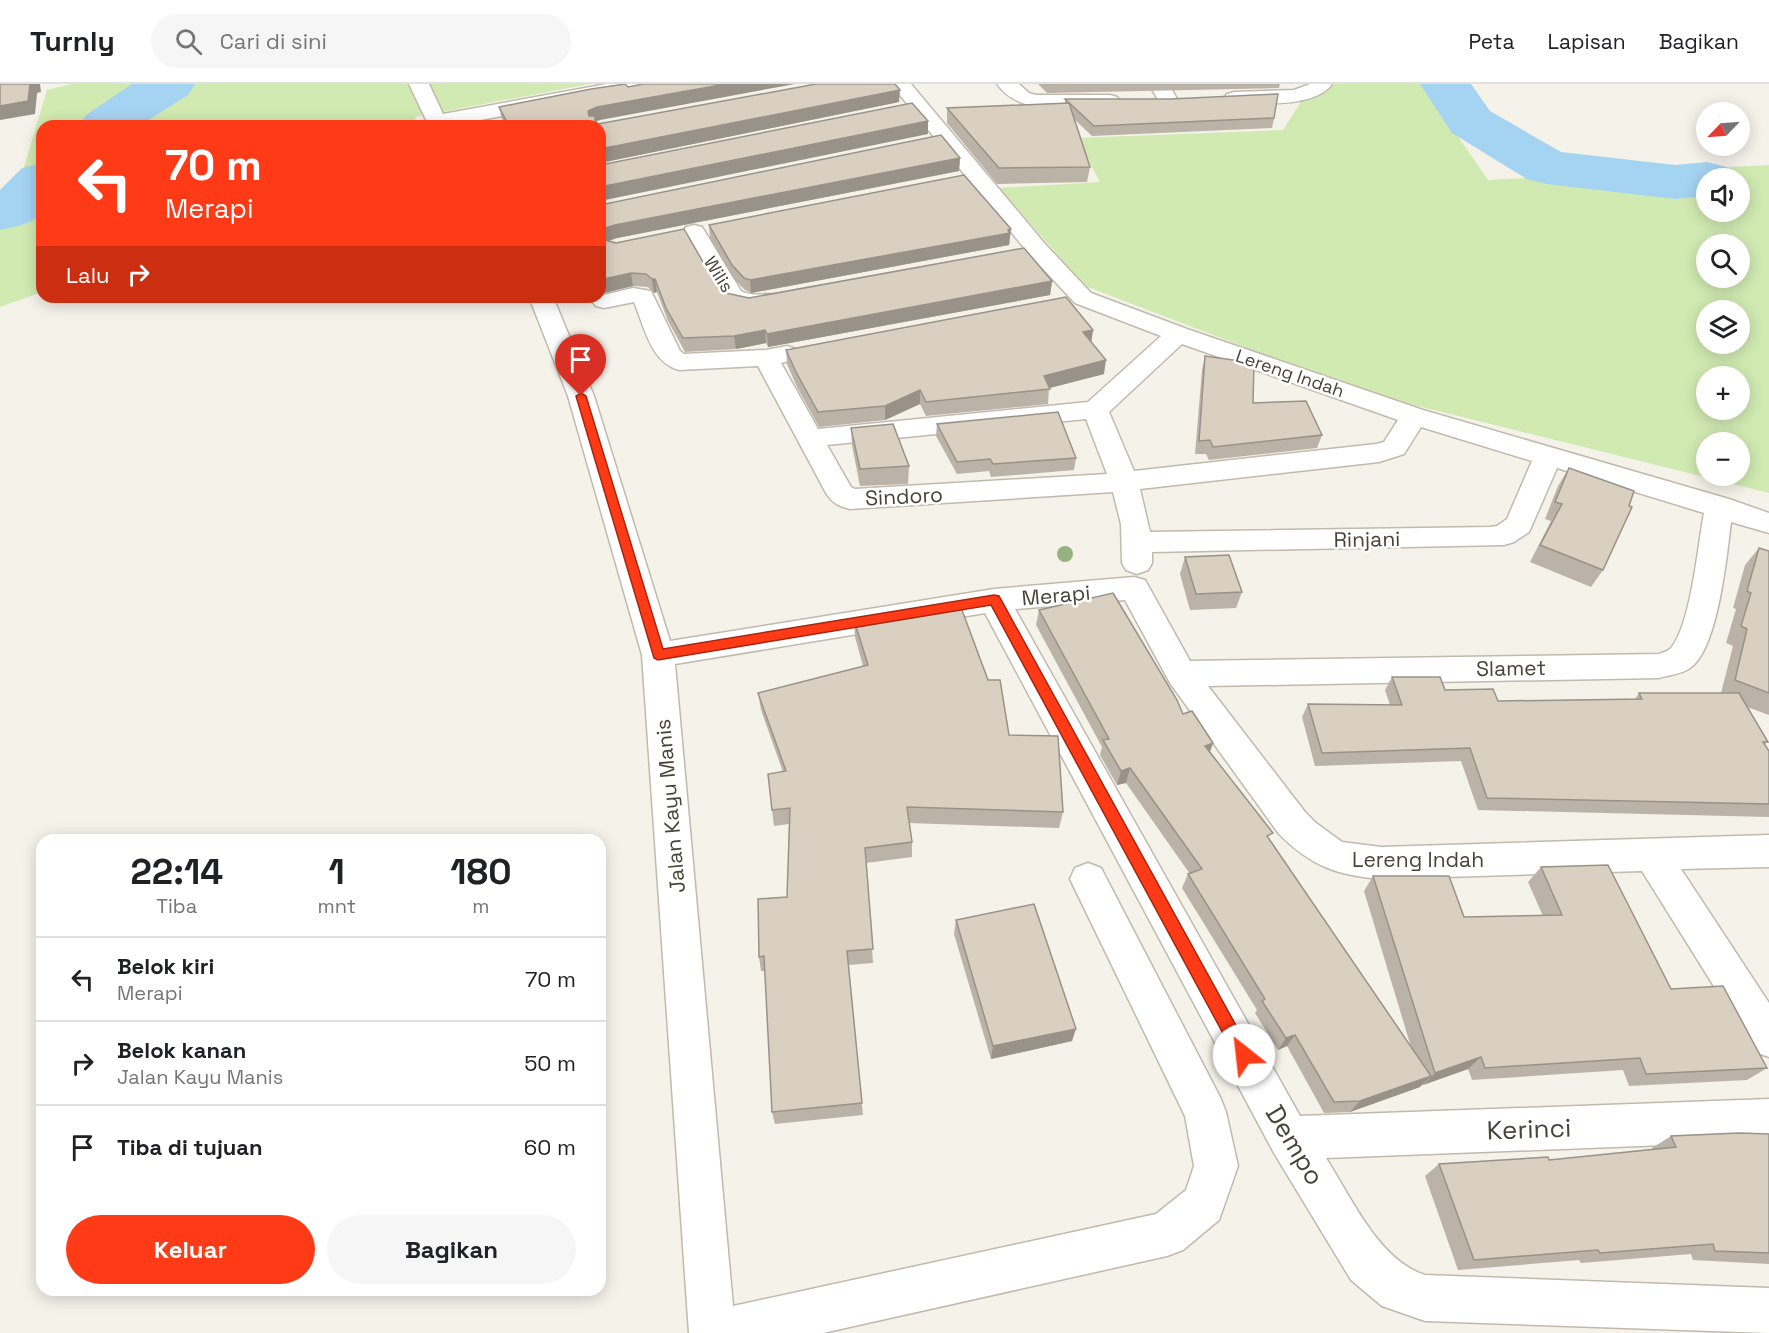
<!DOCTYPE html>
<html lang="id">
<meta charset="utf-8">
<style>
:root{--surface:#fff;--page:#f6f6f6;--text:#202124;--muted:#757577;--line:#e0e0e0;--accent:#ff3a17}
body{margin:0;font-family:"Space Grotesk",sans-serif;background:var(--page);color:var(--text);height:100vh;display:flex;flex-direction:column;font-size:22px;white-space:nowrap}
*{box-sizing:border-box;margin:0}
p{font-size:20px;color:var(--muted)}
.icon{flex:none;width:33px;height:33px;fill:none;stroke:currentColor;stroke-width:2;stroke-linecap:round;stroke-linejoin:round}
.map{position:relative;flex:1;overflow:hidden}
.drawer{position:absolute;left:36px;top:750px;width:570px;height:462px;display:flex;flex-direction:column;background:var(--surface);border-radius:18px;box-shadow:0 3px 15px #0003}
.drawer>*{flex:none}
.top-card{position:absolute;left:36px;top:36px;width:570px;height:183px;border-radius:18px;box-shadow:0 3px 15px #0003;background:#ff3a17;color:#fff;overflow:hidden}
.needle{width:39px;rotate:245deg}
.tools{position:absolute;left:1696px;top:18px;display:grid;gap:12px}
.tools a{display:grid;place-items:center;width:54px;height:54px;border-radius:50%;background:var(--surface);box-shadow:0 3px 15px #0003;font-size:30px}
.pin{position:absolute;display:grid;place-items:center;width:51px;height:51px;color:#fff;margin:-62px -26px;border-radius:50% 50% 50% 0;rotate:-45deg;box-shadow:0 0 6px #0007}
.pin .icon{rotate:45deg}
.me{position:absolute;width:66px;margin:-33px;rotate:331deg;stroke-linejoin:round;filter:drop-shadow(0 0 4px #0008)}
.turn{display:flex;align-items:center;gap:21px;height:126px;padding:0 30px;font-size:27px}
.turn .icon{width:78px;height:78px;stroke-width:2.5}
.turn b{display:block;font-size:42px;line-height:51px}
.then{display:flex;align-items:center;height:57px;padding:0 30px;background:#0003;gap:12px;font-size:22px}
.eta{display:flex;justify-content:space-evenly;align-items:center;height:102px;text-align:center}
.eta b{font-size:36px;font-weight:700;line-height:42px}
.primary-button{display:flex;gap:12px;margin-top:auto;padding:12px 30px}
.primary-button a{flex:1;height:69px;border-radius:36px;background:var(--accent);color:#fff;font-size:24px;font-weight:700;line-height:69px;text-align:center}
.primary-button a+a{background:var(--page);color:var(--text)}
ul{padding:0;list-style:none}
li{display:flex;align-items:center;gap:18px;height:84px;padding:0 30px;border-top:2px solid var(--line)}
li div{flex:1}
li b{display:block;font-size:22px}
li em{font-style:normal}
header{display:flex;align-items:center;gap:36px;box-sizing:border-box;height:84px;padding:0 30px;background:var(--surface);border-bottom:2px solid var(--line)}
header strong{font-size:28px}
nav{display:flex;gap:33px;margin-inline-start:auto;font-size:21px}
.search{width:420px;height:54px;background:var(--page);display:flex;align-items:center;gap:15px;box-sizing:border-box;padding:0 21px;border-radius:33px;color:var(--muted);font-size:22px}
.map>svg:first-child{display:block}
.green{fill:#d1eab2;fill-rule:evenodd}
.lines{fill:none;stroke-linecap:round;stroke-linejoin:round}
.river{fill:#a5d3f2;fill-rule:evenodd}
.minor-casing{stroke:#c1baac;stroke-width:3}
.minor{fill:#fff;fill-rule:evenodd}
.tree{fill:#96b27f}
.wall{fill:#bbb3a7}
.shaded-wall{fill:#999288}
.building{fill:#dad0c2;stroke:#999288;stroke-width:1.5}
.route{fill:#ff3a17;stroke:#a6260f;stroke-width:1.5}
.labels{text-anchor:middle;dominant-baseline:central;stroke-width:5;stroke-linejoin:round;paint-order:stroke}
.far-street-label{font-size:18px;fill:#494237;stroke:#fff}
.street-label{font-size:21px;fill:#494237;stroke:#fff}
.near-street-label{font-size:26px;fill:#494237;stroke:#fff}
</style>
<header>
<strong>Turnly</strong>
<div class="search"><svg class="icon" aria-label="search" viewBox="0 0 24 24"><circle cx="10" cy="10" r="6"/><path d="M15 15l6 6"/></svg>Cari di sini</div>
<nav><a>Peta</a><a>Lapisan</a><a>Bagikan</a></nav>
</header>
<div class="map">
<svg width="1769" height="1249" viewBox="0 0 1769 1249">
<rect width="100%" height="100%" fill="#f5f2ea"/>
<g class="green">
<path d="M 71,0 L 590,0 L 415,33 L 417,42 L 42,42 L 42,208 L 0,223 L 0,107 L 18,103 L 47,6 Z"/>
<path d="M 1312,0 L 1422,0 L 1488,96 L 1769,81 L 1769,409 L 1365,309 L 1085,202 L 999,104 L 1100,98 L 1076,54 L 1283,46 ZM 1707,94 L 1740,94 L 1740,128 L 1707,128 ZM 1707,160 L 1740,160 L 1740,194 L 1707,194 ZM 1707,226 L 1740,226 L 1740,260 L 1707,260 ZM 1707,292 L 1740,292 L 1740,326 L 1707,326 ZM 1707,358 L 1740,358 L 1740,392 L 1707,392 Z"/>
</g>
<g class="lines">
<g class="river">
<path d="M 132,0 L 195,0 L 188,11 L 139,42 L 78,42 L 86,31 Z"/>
<path d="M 1420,0 L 1471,0 L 1490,27 L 1561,68 L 1675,81 L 1707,78 L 1727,83 L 1735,94 L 1707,94 L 1707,112 L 1675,115 L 1547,100 L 1527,95 L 1452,49 Z"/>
<path d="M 42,79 L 42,129 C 32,140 14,143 0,146 L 0,106 L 22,84 Z"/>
</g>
<g class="minor-casing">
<g id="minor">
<path d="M 409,0 L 429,0 L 443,30 L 607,0 L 649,0 L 646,4 L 639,6 L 449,42 L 429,42 Z"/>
<path d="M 891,0 L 911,0 L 1045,160 L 1091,209 L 1187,245 L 1423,326 L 1729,415 L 1769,429 L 1769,449 L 1731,438 C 1727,470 1718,566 1690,584 C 1682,590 1669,591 1659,594 L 1208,602 L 1305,728 L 1316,739 L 1342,758 L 1381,763 L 1769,751 L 1769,783 L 1681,785 L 1769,919 L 1769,973 L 1755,968 L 1642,787 L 1381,795 C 1336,791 1311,782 1279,750 L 1170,599 L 1125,516 L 1015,525 L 1300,1032 L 1769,1015 L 1769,1057 L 1326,1074 C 1351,1113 1379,1177 1425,1191 L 1769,1204 L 1769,1249 L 1425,1237 L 1382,1222 L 1351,1196 L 1274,1069 L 985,529 L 675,580 L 733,1222 L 1156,1130 L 1186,1106 L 1194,1082 L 1185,1032 L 1070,795 L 1075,784 L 1088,779 L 1101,784 L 1220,1013 L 1226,1028 L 1238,1082 L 1219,1136 L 1183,1166 L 1167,1172 L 823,1249 L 689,1249 L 642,571 L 568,312 L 529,213 L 553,213 L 594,312 L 670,557 L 994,505 L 1134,493 L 1145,496 L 1190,577 L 1659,570 C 1664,568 1668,567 1671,564 C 1691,541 1698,460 1704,429 L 1557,384 L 1529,448 L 1514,458 L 1504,461 L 1152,468 L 1152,479 L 1148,486 L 1137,490 L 1126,486 L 1122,479 L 1121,440 L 1113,408 L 850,425 C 839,422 832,419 826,409 L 758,282 L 679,286 C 651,279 644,242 634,218 L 604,224 L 596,222 L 592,217 L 595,213 L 633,204 L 651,207 L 680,267 L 684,270 L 766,266 L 787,262 L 796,265 L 800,270 L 796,275 L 781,279 L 818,345 L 1088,318 L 1161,252 L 1075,219 L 1029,170 ZM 1182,260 L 1398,336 L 1384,358 L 1376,360 L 1134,387 L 1109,328 ZM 1086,335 L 1107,390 L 855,405 L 851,403 L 827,361 ZM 1421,343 L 1532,377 L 1507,435 L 1497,442 L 1490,443 L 1150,448 L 1140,405 L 1379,378 L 1404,370 Z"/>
<path d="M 997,0 L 1019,0 L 1029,9 L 1036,11 L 1110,11 L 1117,13 L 1120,17 L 1117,21 L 1110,23 C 1074,23 1021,34 997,0 Z"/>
<path d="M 1149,0 L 1169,0 L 1178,17 L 1175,21 L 1161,21 Z"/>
<path d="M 1310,0 L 1332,0 C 1315,24 1261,19 1234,20 L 1227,18 L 1224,14 L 1227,10 L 1234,8 L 1294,6 Z"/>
<path d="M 694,141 L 702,143 L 741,207 C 753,214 768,208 781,211 L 785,216 L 781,221 L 743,225 L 724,217 L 683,148 L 686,143 Z"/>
</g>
</g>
<use href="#minor" class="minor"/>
</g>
<circle class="tree" cx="1065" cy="470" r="8"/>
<g class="wall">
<path d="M 1038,0 L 1280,0 L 1279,4 L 1047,9 Z"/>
<path d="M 1065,15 L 1274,34 L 1272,44 L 1092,52 L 1074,35 L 1090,83 L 1087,98 L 997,100 L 947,39 L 947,24 L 1065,19 Z"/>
<path d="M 899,18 L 600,79 L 600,42 L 506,42 L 502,35 L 499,23 L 600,36 L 596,37 L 598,40 Z"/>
<path d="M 960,74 L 959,87 L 617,154 L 608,157 L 714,197 L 726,209 L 749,214 L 1052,197 L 1050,211 L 768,263 L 766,259 L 736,265 L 685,268 L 668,237 L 657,208 L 654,209 L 648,203 L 633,202 L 600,210 L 600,121 Z"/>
<path d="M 709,141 L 1010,157 L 1009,161 L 751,209 L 745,206 L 733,194 L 710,154 Z"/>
<path d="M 1093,246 L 1091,258 L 1104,290 L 1049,304 L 1048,320 L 926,332 L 920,320 L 885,336 L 819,343 L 797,303 L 787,280 L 786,266 Z"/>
<path d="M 1205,272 L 1253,319 L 1322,351 L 1317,364 L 1209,376 L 1206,370 L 1195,370 L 1202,286 Z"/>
<path d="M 937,340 L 1076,374 L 1074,386 L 991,393 L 989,387 L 957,390 L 936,352 Z"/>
<path d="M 851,344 L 909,382 L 908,400 L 860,402 L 852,361 Z"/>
<path d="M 1569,384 L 1603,486 L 1591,503 L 1530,478 L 1551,437 L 1545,435 L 1558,402 Z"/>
<path d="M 1759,464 L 1769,467 L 1769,631 L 1747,623 L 1768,658 L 1765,660 L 1769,667 L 1769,733 L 1478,726 L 1461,677 L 1315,682 L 1302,633 L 1308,620 L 1390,621 L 1385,606 L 1392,593 L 1445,606 L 1498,617 L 1635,615 L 1639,609 L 1721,609 L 1733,562 L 1726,559 L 1736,525 L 1733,524 L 1745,481 Z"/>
<path d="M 1185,473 L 1242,508 L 1236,524 L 1190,526 L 1180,490 Z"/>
<path d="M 1039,526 L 1183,630 L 1213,659 L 1210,668 L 1411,963 L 1364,807 L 1373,792 L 1464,833 L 1543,832 L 1528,798 L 1541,783 L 1671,905 L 1767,984 L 1747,996 L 1629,1002 L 1623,986 L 1472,996 L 1468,985 L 1423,1001 L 1422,1000 L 1420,1003 L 1350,1028 L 1324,1029 L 1287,962 L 1278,966 L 1255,929 L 1257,926 L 1182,804 L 1188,790 L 1190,790 L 1126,699 L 1117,701 L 1100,671 L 1102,663 L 1036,541 Z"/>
<path d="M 854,536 L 1009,651 L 1063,728 L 1059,744 L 909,739 L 912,758 L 912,773 L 866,779 L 873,879 L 848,881 L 863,1031 L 775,1040 L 772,1028 L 765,887 L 761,887 L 759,873 L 787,813 L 789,740 L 774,742 L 772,726 L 783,688 L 761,626 L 758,609 L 863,582 L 855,553 Z"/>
<path d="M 956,836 L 1072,957 L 991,975 L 954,850 Z"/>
<path d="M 1769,1050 L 1769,1180 L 1693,1176 L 1691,1170 L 1581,1179 L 1579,1176 L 1458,1186 L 1425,1092 L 1439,1080 L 1549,1076 L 1652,1066 L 1652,1064 L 1671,1052 Z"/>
</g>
<g class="shaded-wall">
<path d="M 30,0 L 40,0 L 41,8 L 37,9 L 35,30 L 0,36 L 0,22 Z"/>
<path d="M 726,0 L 795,0 L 600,36 L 596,37 L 597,42 L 590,40 L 588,27 L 597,23 Z"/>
<path d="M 900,6 L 899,18 L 600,79 L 600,65 Z"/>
<path d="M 928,37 L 928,50 L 600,117 L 600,103 Z"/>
<path d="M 960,74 L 959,87 L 617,154 L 608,157 L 605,164 L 602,151 L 605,144 L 615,141 Z"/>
<path d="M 1011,145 L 1009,161 L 751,209 L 750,196 Z"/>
<path d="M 631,189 L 633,202 L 600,210 L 600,196 Z"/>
<path d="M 652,195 L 655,195 L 657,208 L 654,209 Z"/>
<path d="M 1052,197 L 1050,211 L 768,263 L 767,250 Z"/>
<path d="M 765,246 L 766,259 L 736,265 L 734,252 Z"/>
<path d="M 1093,246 L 1091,260 L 1083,248 Z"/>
<path d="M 1106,276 L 1104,290 L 1042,306 L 1044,292 Z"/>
<path d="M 920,306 L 920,320 L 885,336 L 885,322 Z"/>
<path d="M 1213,659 L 1208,673 L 1205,662 Z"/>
<path d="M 1130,684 L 1126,699 L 1117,701 L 1121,687 Z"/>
<path d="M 1076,945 L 1072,957 L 991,975 L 993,962 Z"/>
<path d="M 1295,951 L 1287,962 L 1278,966 L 1286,954 Z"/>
<path d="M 1481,973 L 1468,985 L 1423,1001 L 1435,989 Z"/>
<path d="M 1431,992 L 1420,1003 L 1350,1028 L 1360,1017 Z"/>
</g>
<g class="building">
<path d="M 0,0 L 30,0 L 28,17 L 0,22 Z"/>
<path d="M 625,0 L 628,3 L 643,0 L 726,0 L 597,23 L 588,27 L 589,32 L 595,32 L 595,37 L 598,40 L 816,0 L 895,0 L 900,6 L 600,65 L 600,42 L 509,42 L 499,23 L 591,5 Z"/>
<path d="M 1278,10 L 1274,34 L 1094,42 L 1065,15 L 1170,15 Z"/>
<path d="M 912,19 L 928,37 L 600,103 L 600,81 Z"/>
<path d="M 1069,19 L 1090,83 L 999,84 L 947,24 Z"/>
<path d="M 941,51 L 960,74 L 615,141 L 605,144 L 602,151 L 605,156 L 616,159 L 684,145 L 714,197 L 726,209 L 749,214 L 1024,164 L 1052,197 L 767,250 L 765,246 L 734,252 L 683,254 L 666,224 L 655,195 L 652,195 L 646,190 L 631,189 L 600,196 L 600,121 Z"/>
<path d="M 964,91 L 1011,145 L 1008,146 L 1010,149 L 750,196 L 744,194 L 732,181 L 709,141 Z"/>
<path d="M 1066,213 L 1093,246 L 1083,248 L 1106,276 L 1044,292 L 1050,305 L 926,318 L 920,306 L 885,322 L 818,328 L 796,288 L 786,266 Z"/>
<path d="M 1205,272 L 1254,279 L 1253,319 L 1306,317 L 1322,351 L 1213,363 L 1210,356 L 1199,357 Z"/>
<path d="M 1058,328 L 1076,374 L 993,380 L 990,375 L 957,378 L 937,340 Z"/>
<path d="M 893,340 L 909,382 L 860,385 L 851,344 Z"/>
<path d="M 1569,384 L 1634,407 L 1629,422 L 1632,423 L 1603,486 L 1540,461 L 1562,420 L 1555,418 Z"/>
<path d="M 1759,464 L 1769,467 L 1769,609 L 1735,596 L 1747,545 L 1741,542 L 1751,509 L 1747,507 Z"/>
<path d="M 1229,471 L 1242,508 L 1196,510 L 1185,473 Z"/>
<path d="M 1113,509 L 1177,616 L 1183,630 L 1192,627 L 1213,659 L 1205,662 L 1273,749 L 1267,752 L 1431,992 L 1360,1017 L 1334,1018 L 1295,951 L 1286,954 L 1262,917 L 1265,915 L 1188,790 L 1202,785 L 1130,684 L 1121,687 L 1103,656 L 1109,655 L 1039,526 Z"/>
<path d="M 959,518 L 988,596 L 1000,596 L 1009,651 L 1058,652 L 1063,728 L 907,723 L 912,758 L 865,764 L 873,865 L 847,867 L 862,1019 L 772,1028 L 764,872 L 759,873 L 758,815 L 787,813 L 790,724 L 772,726 L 768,690 L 786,687 L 758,609 L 868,581 L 854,536 Z"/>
<path d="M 1392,593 L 1440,593 L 1445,606 L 1493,605 L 1498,617 L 1642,615 L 1639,609 L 1739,609 L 1768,658 L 1763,658 L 1769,667 L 1769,720 L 1487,714 L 1470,664 L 1322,669 L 1308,620 L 1402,621 Z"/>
<path d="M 1608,781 L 1671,905 L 1723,902 L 1767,984 L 1646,990 L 1640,974 L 1485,984 L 1481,973 L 1435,989 L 1373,792 L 1449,792 L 1464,833 L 1562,831 L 1541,783 Z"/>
<path d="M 1034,820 L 1076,945 L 993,962 L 956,836 Z"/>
<path d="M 1739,1049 L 1769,1050 L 1769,1169 L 1715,1167 L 1713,1160 L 1600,1169 L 1598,1166 L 1474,1176 L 1439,1080 L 1548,1073 L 1549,1076 L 1676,1063 L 1671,1052 Z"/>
</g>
<path class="route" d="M 581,309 L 586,312 L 663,565 L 994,511 L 999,512 L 1249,965 L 1252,971 L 1249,977 L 1244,979 L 1238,977 L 991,521 L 658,576 L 654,574 L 576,312 Z"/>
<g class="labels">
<g class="far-street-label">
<text transform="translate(719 190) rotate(58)">Wilis</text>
<text transform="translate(1290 289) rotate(19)">Lereng Indah</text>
</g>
<g class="street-label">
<text transform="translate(904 412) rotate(-3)">Sindoro</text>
<text transform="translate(1367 455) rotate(-1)">Rinjani</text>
<text transform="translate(1056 511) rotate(-5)">Merapi</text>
<text transform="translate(1511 584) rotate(-1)">Slamet</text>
<text transform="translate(670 722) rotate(-95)">Jalan Kayu Manis</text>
<text x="1418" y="775">Lereng Indah</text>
</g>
<g class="near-street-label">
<text transform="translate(1529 1045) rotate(-2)">Kerinci</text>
<text transform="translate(1295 1061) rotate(59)">Dempo</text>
</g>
</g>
</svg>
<div class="tools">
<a><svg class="needle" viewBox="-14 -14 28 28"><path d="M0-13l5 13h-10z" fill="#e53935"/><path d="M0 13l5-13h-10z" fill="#757577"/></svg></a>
<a><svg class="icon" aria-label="sound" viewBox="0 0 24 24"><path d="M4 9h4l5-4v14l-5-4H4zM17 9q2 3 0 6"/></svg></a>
<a><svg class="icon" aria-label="search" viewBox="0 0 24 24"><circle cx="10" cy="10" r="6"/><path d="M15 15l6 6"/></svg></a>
<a><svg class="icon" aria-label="layers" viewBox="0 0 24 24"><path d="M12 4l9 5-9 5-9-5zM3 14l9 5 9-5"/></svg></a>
<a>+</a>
<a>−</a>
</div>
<div class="pin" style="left:581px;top:312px;background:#d93025"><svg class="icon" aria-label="arrive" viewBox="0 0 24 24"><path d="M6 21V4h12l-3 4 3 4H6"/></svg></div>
<svg class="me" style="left:1244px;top:971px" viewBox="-20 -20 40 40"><circle r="19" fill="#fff"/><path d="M0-13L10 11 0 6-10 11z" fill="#ff3a17"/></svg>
<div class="top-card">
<div class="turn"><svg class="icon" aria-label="left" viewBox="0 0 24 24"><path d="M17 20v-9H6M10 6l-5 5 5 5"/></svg><div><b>70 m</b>Merapi</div></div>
<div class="then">Lalu<svg class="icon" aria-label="right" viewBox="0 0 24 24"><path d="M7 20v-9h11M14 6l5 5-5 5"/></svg></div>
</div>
<section class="drawer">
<div class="eta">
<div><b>22:14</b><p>Tiba</p></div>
<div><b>1</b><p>mnt</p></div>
<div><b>180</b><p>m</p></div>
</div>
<ul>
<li><svg class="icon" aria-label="left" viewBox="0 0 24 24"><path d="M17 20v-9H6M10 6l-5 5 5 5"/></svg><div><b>Belok kiri</b><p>Merapi</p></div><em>70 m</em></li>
<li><svg class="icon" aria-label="right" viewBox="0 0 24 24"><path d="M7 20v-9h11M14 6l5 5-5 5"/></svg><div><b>Belok kanan</b><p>Jalan Kayu Manis</p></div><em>50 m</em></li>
<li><svg class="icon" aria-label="arrive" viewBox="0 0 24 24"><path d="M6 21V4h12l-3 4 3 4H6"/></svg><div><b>Tiba di tujuan</b></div><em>60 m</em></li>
</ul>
<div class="primary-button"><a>Keluar</a><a>Bagikan</a></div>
</section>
</div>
